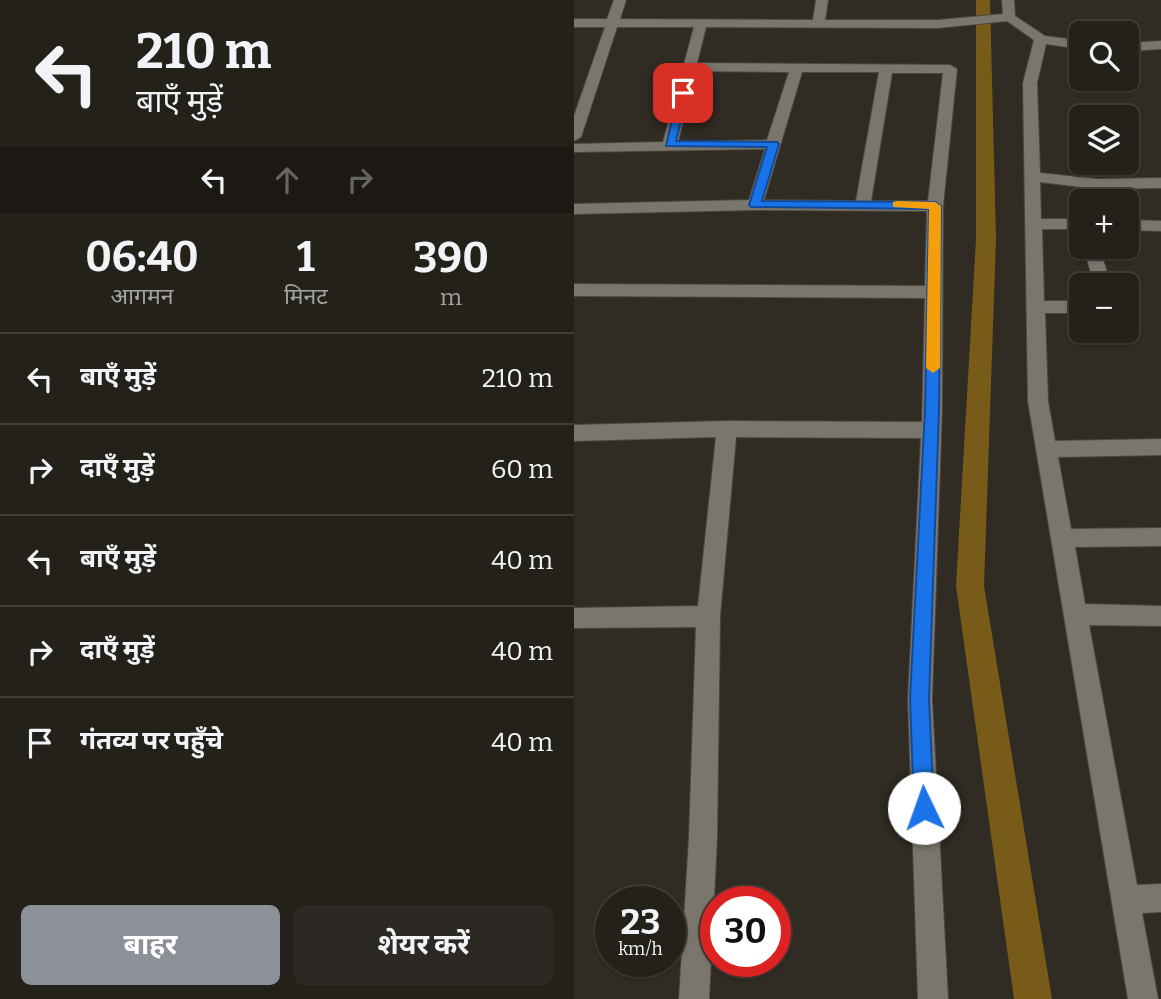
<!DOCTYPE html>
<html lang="hi">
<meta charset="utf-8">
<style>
:root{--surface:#24201a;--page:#2c2823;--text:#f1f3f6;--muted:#a3a3a2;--line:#413e39;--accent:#8c9099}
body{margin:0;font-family:Bitter,"Noto Sans Devanagari",serif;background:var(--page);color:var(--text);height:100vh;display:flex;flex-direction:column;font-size:26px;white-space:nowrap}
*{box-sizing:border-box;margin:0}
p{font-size:23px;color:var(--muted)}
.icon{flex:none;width:38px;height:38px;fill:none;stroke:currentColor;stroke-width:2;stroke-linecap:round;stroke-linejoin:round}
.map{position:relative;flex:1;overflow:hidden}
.sheet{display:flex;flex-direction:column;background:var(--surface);width:574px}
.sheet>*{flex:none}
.hud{background:#24201a;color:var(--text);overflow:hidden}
.controls{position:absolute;left:495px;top:21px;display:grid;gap:14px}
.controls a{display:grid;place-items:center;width:70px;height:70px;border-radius:10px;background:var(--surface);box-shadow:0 2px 5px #0004,0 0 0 2px var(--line);font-size:35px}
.speed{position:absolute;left:21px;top:886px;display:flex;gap:14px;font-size:35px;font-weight:700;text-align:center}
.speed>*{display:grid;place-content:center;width:91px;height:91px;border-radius:50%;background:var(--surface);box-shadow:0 2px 5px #0004,0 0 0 2px var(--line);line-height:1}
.speed small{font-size:18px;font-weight:400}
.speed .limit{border:10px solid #d22;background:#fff;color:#111}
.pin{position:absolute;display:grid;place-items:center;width:60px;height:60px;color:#fff;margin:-30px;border-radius:14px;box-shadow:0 4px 10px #0006}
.me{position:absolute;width:77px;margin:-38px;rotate:357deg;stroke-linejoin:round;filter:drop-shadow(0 0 5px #0008)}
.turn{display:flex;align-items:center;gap:24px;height:147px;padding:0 21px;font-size:32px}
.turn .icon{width:91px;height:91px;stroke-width:2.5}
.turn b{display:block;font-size:49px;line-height:60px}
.lanes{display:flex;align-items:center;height:66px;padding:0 21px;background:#0003;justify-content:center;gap:35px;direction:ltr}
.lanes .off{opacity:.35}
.eta{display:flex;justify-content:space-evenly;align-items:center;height:119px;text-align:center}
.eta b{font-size:42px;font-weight:700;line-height:49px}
.cta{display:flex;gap:14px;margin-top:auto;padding:14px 21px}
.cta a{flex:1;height:80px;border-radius:10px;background:var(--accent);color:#fff;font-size:28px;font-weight:700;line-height:80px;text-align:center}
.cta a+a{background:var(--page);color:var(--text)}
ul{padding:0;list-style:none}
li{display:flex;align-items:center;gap:21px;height:91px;padding:0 21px;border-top:2px solid var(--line)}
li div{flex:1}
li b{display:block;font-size:26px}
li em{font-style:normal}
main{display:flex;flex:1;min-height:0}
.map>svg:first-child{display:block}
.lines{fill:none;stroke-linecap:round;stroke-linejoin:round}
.canal{fill:#795b19;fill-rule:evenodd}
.minor-casing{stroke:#4c4941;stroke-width:2}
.minor{fill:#7b766c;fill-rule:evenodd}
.route{fill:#1a73e8;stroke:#114b97;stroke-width:2}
.slow{fill:#f59e0b}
</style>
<main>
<section class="sheet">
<div class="hud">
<div class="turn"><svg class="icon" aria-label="left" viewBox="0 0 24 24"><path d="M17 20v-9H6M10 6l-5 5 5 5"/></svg><div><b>210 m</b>बाएँ मुड़ें</div></div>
<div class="lanes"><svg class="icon" aria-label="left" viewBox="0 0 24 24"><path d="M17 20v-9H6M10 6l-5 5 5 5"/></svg><svg class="icon off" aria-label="ahead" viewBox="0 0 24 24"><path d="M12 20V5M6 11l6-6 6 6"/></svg><svg class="icon off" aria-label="right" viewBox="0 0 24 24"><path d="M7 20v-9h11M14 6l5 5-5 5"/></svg></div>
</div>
<div class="eta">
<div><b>06:40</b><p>आगमन</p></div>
<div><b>1</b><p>मिनट</p></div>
<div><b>390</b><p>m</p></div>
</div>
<ul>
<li><svg class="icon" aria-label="left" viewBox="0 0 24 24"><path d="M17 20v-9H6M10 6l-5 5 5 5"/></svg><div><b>बाएँ मुड़ें</b></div><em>210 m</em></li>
<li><svg class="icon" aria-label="right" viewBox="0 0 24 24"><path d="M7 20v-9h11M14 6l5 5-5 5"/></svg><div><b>दाएँ मुड़ें</b></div><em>60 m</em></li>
<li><svg class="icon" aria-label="left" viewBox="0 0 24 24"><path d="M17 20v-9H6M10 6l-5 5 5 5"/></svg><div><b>बाएँ मुड़ें</b></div><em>40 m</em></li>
<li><svg class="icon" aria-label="right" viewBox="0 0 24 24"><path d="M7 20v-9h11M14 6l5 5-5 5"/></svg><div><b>दाएँ मुड़ें</b></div><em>40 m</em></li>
<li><svg class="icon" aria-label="arrive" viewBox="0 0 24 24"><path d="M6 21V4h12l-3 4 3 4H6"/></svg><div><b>गंतव्य पर पहुँचे</b></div><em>40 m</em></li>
</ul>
<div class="cta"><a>बाहर</a><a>शेयर करें</a></div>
</section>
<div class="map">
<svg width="587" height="999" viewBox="0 0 587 999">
<rect width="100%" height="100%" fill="#302b23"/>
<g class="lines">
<path class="canal" d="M 402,0 L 416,0 L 422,239 L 410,586 L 478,999 L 440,999 L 382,586 L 402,239 Z"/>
<g class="minor-casing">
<g id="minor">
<path d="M 40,0 L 52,0 L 46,19 L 239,20 L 242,0 L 254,0 L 251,20 L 364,20 L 429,14 L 428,0 L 440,0 L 441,16 L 471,36 L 508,41 L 508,49 L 472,44 L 463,83 L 466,173 L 524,179 L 587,178 L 587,188 L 524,189 L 466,182 L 467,219 L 508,219 L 508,229 L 468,229 L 470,301 L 508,301 L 508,313 L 471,313 L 474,401 L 481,441 L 587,439 L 587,455 L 484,457 L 497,529 L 587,528 L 587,546 L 501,547 L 511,604 L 587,606 L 587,626 L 515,625 L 563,885 L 587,884 L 587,912 L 568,913 L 584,999 L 554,999 L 454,401 L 449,83 L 460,40 L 433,21 L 364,28 L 132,27 L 123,63 L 376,65 L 383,69 L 369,206 L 368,410 L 358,699 L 374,999 L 344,999 L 334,699 L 347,438 L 162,437 L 146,616 L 143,838 L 135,999 L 105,999 L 115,838 L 122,627 L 0,628 L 0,608 L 124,606 L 142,437 L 0,441 L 0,425 L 153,421 L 348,422 L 351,298 L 0,296 L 0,284 L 351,286 L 353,211 L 181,210 L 0,214 L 0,204 L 175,200 L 191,149 L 0,152 L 0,144 L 89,142 L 120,27 L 43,27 L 7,137 L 0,141 L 0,116 L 31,27 L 0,27 L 0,19 L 33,19 ZM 121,71 L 215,72 L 193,140 L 104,142 ZM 228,72 L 305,72 L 282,201 L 190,200 ZM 318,73 L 369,73 L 354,201 L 297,201 Z"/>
<path d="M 587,41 L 587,49 L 553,51 L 553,43 Z"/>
<path d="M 553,220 L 587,221 L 587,231 L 553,230 Z"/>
<path d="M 509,247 L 525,247 L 537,285 L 521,285 Z"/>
</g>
</g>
<use href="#minor" class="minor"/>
</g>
<path class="route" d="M 109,90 L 114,93 L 102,141 L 203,142 L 205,144 L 188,201 L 361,202 L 367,206 L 365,410 L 355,699 L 360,808 L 357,815 L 350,818 L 343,815 L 340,808 L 336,699 L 351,410 L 355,209 L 177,207 L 175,205 L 193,147 L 92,146 L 104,93 Z"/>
<path class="slow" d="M 323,201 L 361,202 L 367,206 L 366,368 L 359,373 L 352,368 L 355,209 L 319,207 L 319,202 Z"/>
</svg>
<div class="controls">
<a><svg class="icon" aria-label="search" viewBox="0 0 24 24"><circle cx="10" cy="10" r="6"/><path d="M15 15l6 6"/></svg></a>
<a><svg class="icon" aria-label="layers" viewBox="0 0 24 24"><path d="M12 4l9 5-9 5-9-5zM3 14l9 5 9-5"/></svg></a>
<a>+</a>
<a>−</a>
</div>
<div class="speed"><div>23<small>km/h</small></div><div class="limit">30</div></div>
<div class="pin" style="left:109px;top:93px;background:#d93025"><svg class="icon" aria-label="arrive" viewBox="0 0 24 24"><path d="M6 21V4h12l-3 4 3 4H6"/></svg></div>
<svg class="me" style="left:350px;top:808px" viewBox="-20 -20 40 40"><circle r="19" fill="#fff"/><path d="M0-13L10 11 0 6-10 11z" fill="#1a73e8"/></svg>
</div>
</main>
